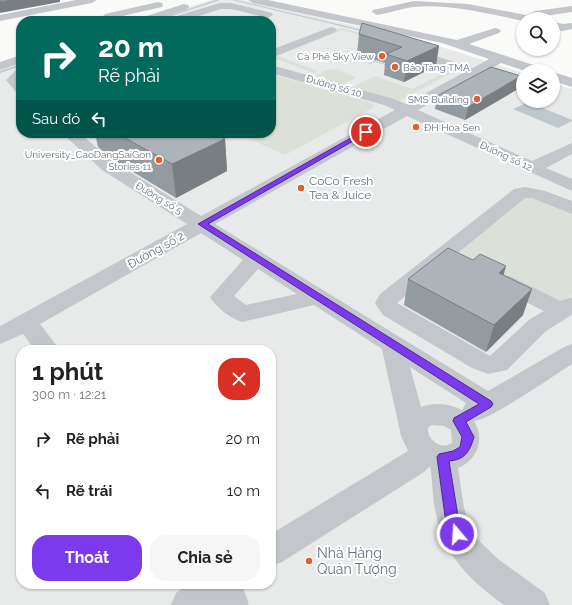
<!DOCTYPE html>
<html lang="vi">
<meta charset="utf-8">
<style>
:root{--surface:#fff;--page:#f6f6f6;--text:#222;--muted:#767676;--accent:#7c3aed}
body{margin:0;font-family:Raleway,sans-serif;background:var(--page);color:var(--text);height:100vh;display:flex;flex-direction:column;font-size:15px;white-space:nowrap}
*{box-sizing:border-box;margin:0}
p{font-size:13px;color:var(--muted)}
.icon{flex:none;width:22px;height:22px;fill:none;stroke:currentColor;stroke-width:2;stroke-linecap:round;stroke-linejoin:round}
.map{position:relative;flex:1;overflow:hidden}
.side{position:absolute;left:16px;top:345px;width:260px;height:244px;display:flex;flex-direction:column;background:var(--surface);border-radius:16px;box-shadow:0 1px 3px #0004}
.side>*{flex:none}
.hud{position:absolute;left:16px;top:16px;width:260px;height:122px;border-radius:16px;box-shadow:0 1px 3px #0004;background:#00695c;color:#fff;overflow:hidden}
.fabs{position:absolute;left:516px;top:12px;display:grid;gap:8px}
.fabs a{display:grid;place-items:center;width:44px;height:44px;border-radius:50%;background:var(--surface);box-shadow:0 1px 3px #0004;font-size:20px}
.pin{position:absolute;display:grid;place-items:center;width:34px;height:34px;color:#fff;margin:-17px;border:2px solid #fff;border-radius:50%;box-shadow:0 1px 4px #0007}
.me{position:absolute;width:44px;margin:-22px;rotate:342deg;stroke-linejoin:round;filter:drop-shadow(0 0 3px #0008)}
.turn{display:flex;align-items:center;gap:14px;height:84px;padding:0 16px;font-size:18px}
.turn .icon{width:52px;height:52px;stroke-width:2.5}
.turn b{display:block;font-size:28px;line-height:34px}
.then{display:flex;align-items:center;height:38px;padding:0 16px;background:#0003;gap:8px;font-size:15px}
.round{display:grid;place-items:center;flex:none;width:42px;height:42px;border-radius:16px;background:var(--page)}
.head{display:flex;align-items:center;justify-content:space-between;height:68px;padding:0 16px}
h1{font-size:24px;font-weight:700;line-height:30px}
.primary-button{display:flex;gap:8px;margin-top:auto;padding:8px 16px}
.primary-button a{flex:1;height:46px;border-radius:16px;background:var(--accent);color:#fff;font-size:16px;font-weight:700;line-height:46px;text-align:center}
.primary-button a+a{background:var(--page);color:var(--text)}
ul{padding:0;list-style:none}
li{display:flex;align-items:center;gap:12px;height:52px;padding:0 16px}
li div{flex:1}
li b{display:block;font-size:15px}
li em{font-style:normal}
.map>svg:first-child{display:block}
.built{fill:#e8e9e9;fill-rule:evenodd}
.green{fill:#dbe1d9}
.water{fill:#bec8cd}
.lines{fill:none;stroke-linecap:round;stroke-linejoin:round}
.stream{fill:#bec8cd;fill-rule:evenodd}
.path{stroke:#bdc0c3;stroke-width:1.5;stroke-dasharray:1 1;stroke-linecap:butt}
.minor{fill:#c3c7cb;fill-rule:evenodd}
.wall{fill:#949ba0}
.shaded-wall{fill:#787e82}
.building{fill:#acb4ba;stroke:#787e82}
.route{fill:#7c3aed;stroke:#51269a}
.poi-dot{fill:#e16030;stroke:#fff;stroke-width:1.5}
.labels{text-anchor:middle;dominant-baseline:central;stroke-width:4;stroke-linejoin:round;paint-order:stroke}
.far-poi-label{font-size:10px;fill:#657482;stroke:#fff;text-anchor:end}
.far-street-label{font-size:10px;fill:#657482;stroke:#fff}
.poi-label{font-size:12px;fill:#657482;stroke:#fff;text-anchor:start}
.street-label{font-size:12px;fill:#657482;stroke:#fff}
.near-poi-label{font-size:14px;fill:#657482;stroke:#fff;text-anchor:start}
</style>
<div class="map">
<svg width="572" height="605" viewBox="0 0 572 605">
<rect width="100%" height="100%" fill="#fafaf8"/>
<path class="built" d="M 211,0 L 244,0 L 429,43 L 523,73 L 523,101 L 553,101 L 553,83 L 572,89 L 572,605 L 0,605 L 0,68 L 21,61 L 21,133 L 271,133 L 271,21 L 146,21 ZM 21,350 L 271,350 L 271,584 L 21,584 Z"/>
<g class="green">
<path d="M 342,28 L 466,65 L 396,103 L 352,87 L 375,76 L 412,89 L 458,65 L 343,30 L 277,56 L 318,71 L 314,73 L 271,57 Z"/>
<path d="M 337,69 L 355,77 L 354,79 L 342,85 L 315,76 L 326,70 Z"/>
<path d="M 271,74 L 372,103 L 374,107 L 285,155 L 236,133 L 271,133 Z"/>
<path d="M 527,196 L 572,212 L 572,295 L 563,301 L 556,301 L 459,253 L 459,251 Z"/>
</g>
<path class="water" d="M 528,102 L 572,120 L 572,121 L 558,128 L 513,109 Z"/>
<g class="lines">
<g class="stream">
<path d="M 216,0 L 220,0 L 156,21 L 152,21 Z"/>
<path d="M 232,0 L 236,0 L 367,31 L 366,32 Z"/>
<path d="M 21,64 L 21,66 L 0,73 L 0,71 Z"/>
</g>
<g class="path">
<path d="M 375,61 L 387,65"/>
<path d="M 369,64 L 376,60"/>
</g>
<g class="minor">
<path d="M 76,0 L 97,0 L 92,3 L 0,21 L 0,15 Z"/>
<path d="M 248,0 L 268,0 L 457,40 L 495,28 L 499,29 L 501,31 L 499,33 L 469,44 L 543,68 L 545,71 L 525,71 L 501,63 L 418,110 L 532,161 L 572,143 L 572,154 L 546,168 L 572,179 L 572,191 L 407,116 L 215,224 L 488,391 L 564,347 L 572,344 L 572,364 C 553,376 490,420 474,421 C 485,438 478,460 458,468 L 464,508 L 470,527 L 477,539 L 498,559 L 545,593 L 550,605 L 504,605 C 472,582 443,555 436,514 C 432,498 433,481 430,466 L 424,472 L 282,562 L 271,566 L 271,534 L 408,451 L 401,436 L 382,349 L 314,305 L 242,322 C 230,318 217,308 210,297 L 243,260 L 201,233 L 40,324 L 60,350 L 35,350 L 23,334 L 0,344 L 0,326 L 187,224 L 102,170 L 62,133 L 79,133 L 114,162 L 201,216 L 395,110 L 384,105 L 271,73 L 271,65 L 394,99 L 406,104 L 463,73 L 405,55 L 403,52 L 405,49 L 413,49 L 473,68 L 489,59 L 442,43 L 253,3 ZM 258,269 L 297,294 L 246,305 L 234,296 ZM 410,367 L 466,403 L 462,410 C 449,403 434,402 421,407 ZM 431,425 L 444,426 L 451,430 L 452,443 C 442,450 427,441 428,428 Z"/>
<path d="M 414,1 L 468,4 L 526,15 L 535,11 L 572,6 L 572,12 L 538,17 L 535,19 L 523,19 L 523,21 C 492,14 445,3 413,7 C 401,9 389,13 377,15 L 372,12 L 373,10 Z"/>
<path d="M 158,2 L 162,3 L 163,5 L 162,7 L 109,19 L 103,16 L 105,14 Z"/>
<path d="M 220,3 L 231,3 L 272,13 L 273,15 L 268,18 L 231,9 L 221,9 L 183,21 L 165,21 L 167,19 Z"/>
<path d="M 184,4 L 188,5 L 189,7 L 188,9 L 152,21 L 135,21 L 137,19 Z"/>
<path d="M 553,22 L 563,24 L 572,23 L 572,29 L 563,31 L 553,29 Z"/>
<path d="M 331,27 L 335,28 L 337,30 L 335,32 L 271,58 L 271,50 Z"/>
<path d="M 21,55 L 21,63 L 0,70 L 0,62 Z"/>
<path d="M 21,69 L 21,93 L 16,92 L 6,80 L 16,70 Z"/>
<path d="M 553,72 L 572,78 L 572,87 L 553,81 Z"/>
<path d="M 525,187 L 545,191 L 572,201 L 572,214 L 532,198 L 525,198 L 397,303 L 490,356 L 530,319 L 544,311 L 496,287 L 493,282 L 496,277 L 504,275 L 512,277 L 560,301 L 572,297 L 572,314 L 570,316 L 546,331 L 507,370 L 488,374 L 472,368 L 383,315 L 375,303 L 380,294 L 514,189 Z"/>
<path d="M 189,584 L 242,584 L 249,605 L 171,605 L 176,593 Z"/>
</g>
</g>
<g class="wall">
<path d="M 362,23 L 436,66 L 404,82 L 384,75 L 385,63 L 357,54 L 359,34 Z"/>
<path d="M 518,89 L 465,120 L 435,109 L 437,96 Z"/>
<path d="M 95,133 L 213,133 L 225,139 L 227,171 L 176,198 L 115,161 L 98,147 Z"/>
<path d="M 504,275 L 523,315 L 486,352 L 404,305 L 408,279 Z"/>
</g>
<g class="shaded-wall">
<path d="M 12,0 L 60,0 L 60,2 L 0,13 L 0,2 Z"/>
<path d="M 439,46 L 436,66 L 404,82 L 407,61 Z"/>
<path d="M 521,76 L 518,89 L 465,120 L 468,107 Z"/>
<path d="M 225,139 L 227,171 L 176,198 L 172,164 Z"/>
<path d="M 506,266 L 499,292 L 499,273 Z"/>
<path d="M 532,289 L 523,315 L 486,352 L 494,325 Z"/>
</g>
<g class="building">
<path d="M 0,0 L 12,0 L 0,2 Z"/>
<path d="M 362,23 L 439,46 L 407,61 L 386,54 L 402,47 L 359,34 Z"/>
<path d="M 491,67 L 521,76 L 468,107 L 437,96 Z"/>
<path d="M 116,133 L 213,133 L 225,139 L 172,164 Z"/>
<path d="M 448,248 L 473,260 L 480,254 L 506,266 L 499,273 L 532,289 L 494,325 L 408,279 Z"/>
</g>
<path class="route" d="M 363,131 L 369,132 L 208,224 L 491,401 L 493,404 L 491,407 L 466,422 L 474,437 C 470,451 465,460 449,461 L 458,516 L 464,534 L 462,538 L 457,540 L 453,538 L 445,516 L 437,457 L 439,454 L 453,451 L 460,447 L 462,437 L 453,421 L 454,418 L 479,404 L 198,224 Z"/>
<g class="poi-dot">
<circle cx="382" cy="56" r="4"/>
<circle cx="395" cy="67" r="4"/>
<circle cx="477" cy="99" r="4"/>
<circle cx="416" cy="127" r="4"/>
<circle cx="159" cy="160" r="4"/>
<circle cx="301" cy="188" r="4"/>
<circle cx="309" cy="561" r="4"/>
</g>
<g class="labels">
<g class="far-poi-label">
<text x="374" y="56">Cà Phê Sky View</text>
<text x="403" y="67" text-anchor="start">Bảo Tàng TMA</text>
<text x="469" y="99">SMS Building</text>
<text x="424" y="127" text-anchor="start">ĐH Hoa Sen</text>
<text x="151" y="154">University_CaoDangSaiGon<tspan x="151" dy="12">Stories 11</tspan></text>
</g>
<g class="far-street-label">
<text transform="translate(334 86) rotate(16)">Đường số 10</text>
<text transform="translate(506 156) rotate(25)">Đường số 12</text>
<text transform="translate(159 198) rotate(31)">Đường số 5</text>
</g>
<g class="poi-label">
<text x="309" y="181">CoCo Fresh<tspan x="309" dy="14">Tea &amp; Juice</tspan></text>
</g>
<g class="street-label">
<text transform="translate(156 250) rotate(-29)">Đường số 2</text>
</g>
<g class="near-poi-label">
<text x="317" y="553">Nhà Hàng<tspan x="317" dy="16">Quản Tượng</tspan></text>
</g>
</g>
</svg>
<div class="fabs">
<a><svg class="icon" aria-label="search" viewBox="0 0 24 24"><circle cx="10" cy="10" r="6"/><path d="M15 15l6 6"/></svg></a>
<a><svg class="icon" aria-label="layers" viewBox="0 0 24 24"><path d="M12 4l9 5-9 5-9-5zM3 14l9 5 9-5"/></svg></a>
</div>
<div class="pin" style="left:366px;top:132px;background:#d93025"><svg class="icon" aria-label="arrive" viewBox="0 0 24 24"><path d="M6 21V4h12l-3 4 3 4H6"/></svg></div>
<svg class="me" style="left:457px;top:534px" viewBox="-20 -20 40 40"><circle r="17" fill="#7c3aed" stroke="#fff" stroke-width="3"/><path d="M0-11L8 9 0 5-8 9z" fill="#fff"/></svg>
<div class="hud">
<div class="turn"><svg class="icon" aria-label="right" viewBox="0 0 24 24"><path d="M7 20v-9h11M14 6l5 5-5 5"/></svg><div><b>20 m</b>Rẽ phải</div></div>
<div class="then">Sau đó<svg class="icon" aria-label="left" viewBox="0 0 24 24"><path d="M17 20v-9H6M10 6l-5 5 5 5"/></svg></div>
</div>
<section class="side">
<div class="head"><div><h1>1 phút</h1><p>300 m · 12:21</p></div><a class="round" style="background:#d93025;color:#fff"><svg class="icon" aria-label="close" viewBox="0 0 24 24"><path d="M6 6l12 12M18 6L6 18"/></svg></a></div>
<ul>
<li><svg class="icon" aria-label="right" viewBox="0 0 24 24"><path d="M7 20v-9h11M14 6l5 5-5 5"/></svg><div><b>Rẽ phải</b></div><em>20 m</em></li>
<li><svg class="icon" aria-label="left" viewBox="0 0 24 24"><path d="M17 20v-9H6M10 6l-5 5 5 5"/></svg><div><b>Rẽ trái</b></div><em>10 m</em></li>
</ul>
<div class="primary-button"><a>Thoát</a><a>Chia sẻ</a></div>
</section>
</div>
